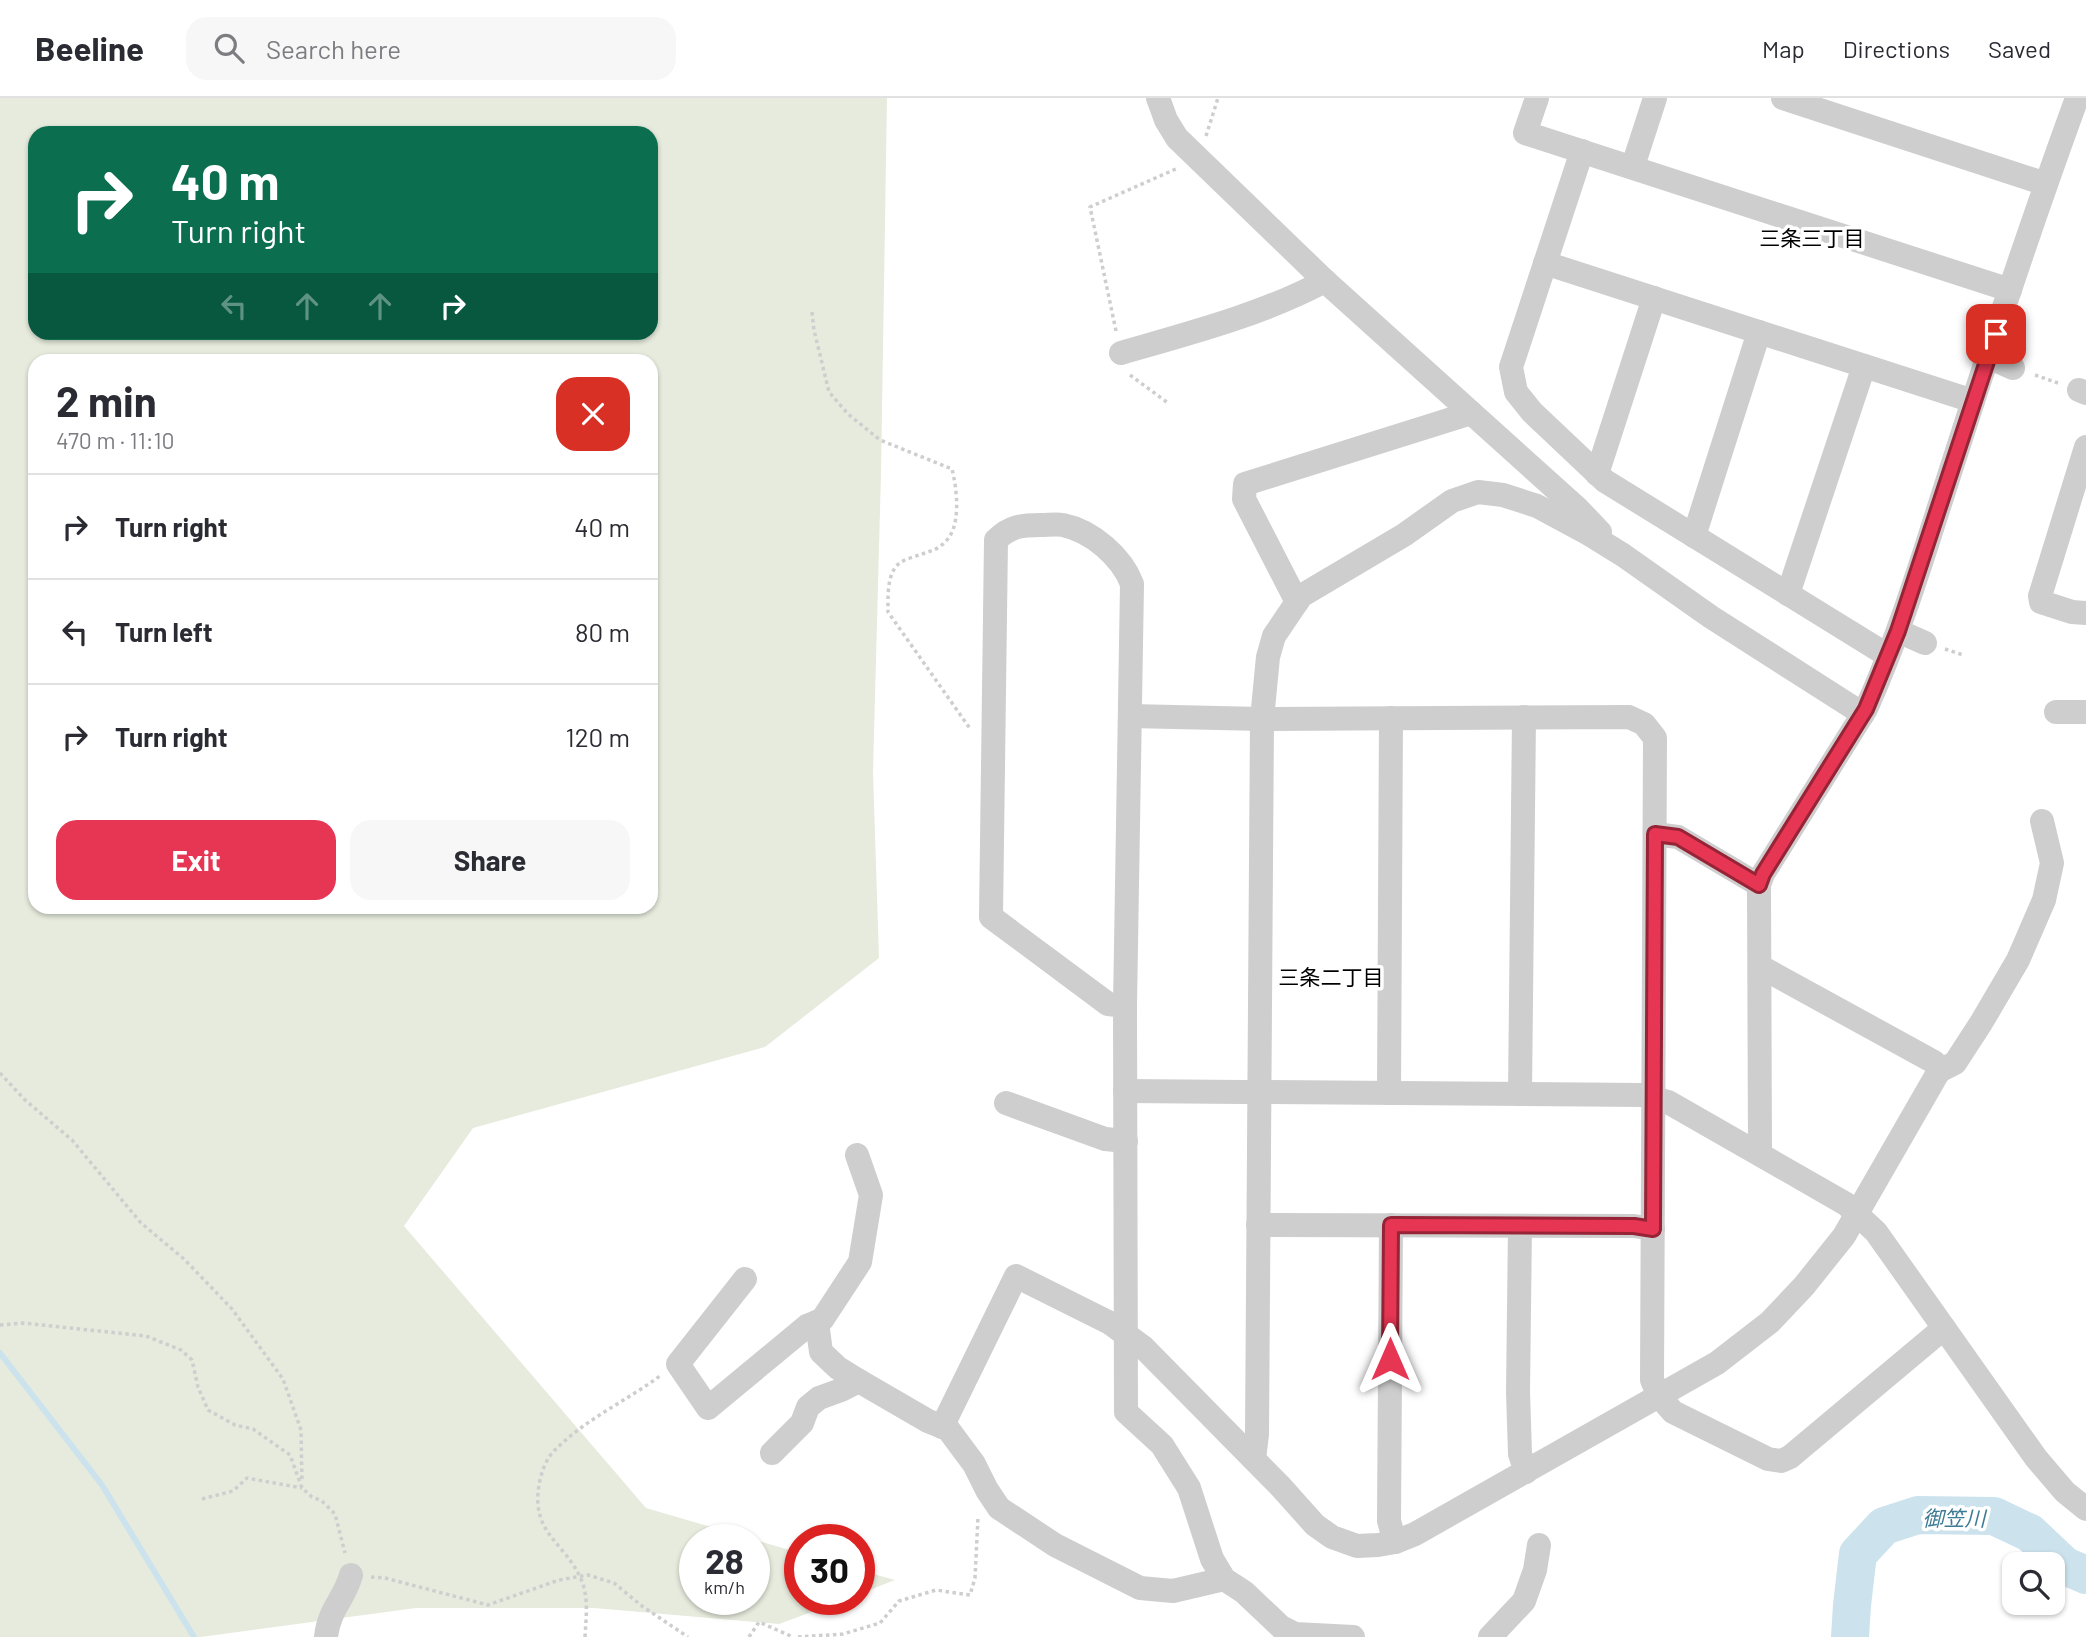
<!DOCTYPE html>
<meta charset="utf-8">
<style>
:root{--surface:#fff;--page:#f7f7f7;--text:#2b2b33;--muted:#7c7c81;--line:#e1e1e2;--accent:#e63653}
body{margin:0;font-family:Barlow,"Noto Sans JP",sans-serif;background:var(--page);color:var(--text);height:100vh;display:flex;flex-direction:column;font-size:26px;white-space:nowrap}
*{box-sizing:border-box;margin:0}
p{font-size:23px;color:var(--muted)}
.icon{flex:none;width:38px;height:38px;fill:none;stroke:currentColor;stroke-width:2;stroke-linecap:round;stroke-linejoin:round}
.map{position:relative;flex:1;overflow:hidden}
.sheet{position:absolute;left:28px;top:256px;width:630px;height:560px;display:flex;flex-direction:column;background:var(--surface);border-radius:21px;box-shadow:0 2px 5px #0004}
.sheet>*{flex:none}
.banner{position:absolute;left:28px;top:28px;width:630px;height:214px;border-radius:21px;box-shadow:0 2px 5px #0004;background:#0b6e4f;color:#fff;overflow:hidden}
.tools{position:absolute;left:2002px;top:1454px;display:grid;gap:14px}
.tools a{display:grid;place-items:center;width:63px;height:63px;border-radius:14px;background:var(--surface);box-shadow:0 2px 5px #0004;font-size:35px}
.speed{position:absolute;left:679px;top:1426px;display:flex;gap:14px;font-size:35px;font-weight:700;text-align:center}
.speed>*{display:grid;place-content:center;width:91px;height:91px;border-radius:50%;background:var(--surface);box-shadow:0 2px 5px #0004;line-height:1}
.speed small{font-size:18px;font-weight:400}
.speed .limit{border:10px solid #d22;background:#fff;color:#111}
.pin{position:absolute;display:grid;place-items:center;width:60px;height:60px;color:#fff;margin:-30px;border-radius:14px;box-shadow:0 4px 10px #0006}
.me{position:absolute;width:77px;margin:-38px;rotate:0deg;stroke-linejoin:round;filter:drop-shadow(0 0 5px #0008)}
.turn{display:flex;align-items:center;gap:24px;height:147px;padding:0 28px;font-size:32px}
.turn .icon{width:91px;height:91px;stroke-width:2.5}
.turn b{display:block;font-size:49px;line-height:60px}
.lanes{display:flex;align-items:center;height:66px;padding:0 28px;background:#0003;justify-content:center;gap:35px;direction:ltr}
.lanes .off{opacity:.35}
.round{display:grid;place-items:center;flex:none;width:74px;height:74px;border-radius:21px;background:var(--page)}
.overview{display:flex;align-items:center;justify-content:space-between;height:119px;padding:0 28px}
h1{font-size:42px;font-weight:700;line-height:52px}
.cta{display:flex;gap:14px;margin-top:auto;padding:14px 28px}
.cta a{flex:1;height:80px;border-radius:21px;background:var(--accent);color:#fff;font-size:28px;font-weight:700;line-height:80px;text-align:center}
.cta a+a{background:var(--page);color:var(--text)}
ul{padding:0;list-style:none}
li{display:flex;align-items:center;gap:21px;height:105px;padding:0 28px;border-top:2px solid var(--line)}
li div{flex:1}
li b{display:block;font-size:26px}
li em{font-style:normal}
header{display:flex;align-items:center;gap:42px;box-sizing:border-box;height:98px;padding:0 35px;background:var(--surface);border-bottom:2px solid var(--line)}
header strong{font-size:33px}
nav{display:flex;gap:38px;margin-inline-start:auto;font-size:24px}
.search{width:490px;height:63px;background:var(--page);display:flex;align-items:center;gap:18px;box-sizing:border-box;padding:0 24px;border-radius:21px;color:var(--muted);font-size:26px}
.map>svg:first-child{display:block}
.green{fill:#e6ebdd;fill-rule:evenodd}
.lines{fill:none;stroke-linecap:round;stroke-linejoin:round}
.stream{stroke:#cce3ed;stroke-width:6}
.river{stroke:#cce3ed;stroke-width:38}
.path{stroke:#cecece;stroke-width:3.5;stroke-dasharray:3.5 3.5;stroke-linecap:butt}
.minor{stroke:#cecece;stroke-width:24}
.route-casing{stroke:#962336;stroke-width:18}
.route{stroke:#e63653;stroke-width:12}
.labels{text-anchor:middle;dominant-baseline:central;stroke-width:7;stroke-linejoin:round;paint-order:stroke}
.neighbourhood-label{font-size:21px;fill:#000;stroke:#fff}
.water-label{font-size:21px;font-style:italic;fill:#3e7b95;stroke:#fff}
</style>
<header>
<strong>Beeline</strong>
<div class="search"><svg class="icon" aria-label="search" viewBox="0 0 24 24"><circle cx="10" cy="10" r="6"/><path d="M15 15l6 6"/></svg>Search here</div>
<nav><a>Map</a><a>Directions</a><a>Saved</a></nav>
</header>
<div class="map">
<svg width="2086" height="1539" viewBox="0 0 2086 1539">
<rect width="100%" height="100%" fill="#fff"/>
<g class="green">
<path d="M 0,0 L 887,0 L 881,375 L 873,674 L 879,860 L 765,949 L 473,1030 L 404,1128 L 646,1410 L 800,1455 L 800,1502 L 844,1502 L 779,1526 L 594,1510 L 416,1510 L 201,1539 L 0,1539 ZM 35,35 L 651,35 L 651,234 L 35,234 ZM 35,262 L 651,262 L 651,808 L 35,808 ZM 695,1442 L 754,1442 L 754,1502 L 695,1502 Z"/>
<path d="M 859,1472 L 895,1482 L 859,1496 Z"/>
</g>
<g class="lines">
<path class="stream" d="M 0,1255 L 102,1387 L 194,1539"/>
<path class="river" d="M 1850,1539 L 1852,1507 L 1858,1456 L 1884,1428 L 1918,1417 L 1994,1418 L 2030,1435 L 2065,1468 L 2086,1477"/>
<g class="path">
<path d="M 1206,38 L 1218,0"/>
<path d="M 812,214 L 814,232 L 829,294 L 848,316 L 880,342 L 952,371 C 957,391 962,430 944,445 C 937,452 928,454 919,457 C 911,460 900,462 895,470 C 887,481 888,501 888,514 L 971,632"/>
<path d="M 1116,233 L 1090,109 L 1178,70"/>
<path d="M 1130,277 L 1168,305"/>
<path d="M 2035,277 L 2058,285"/>
<path d="M 1945,551 L 1963,557"/>
<path d="M 0,975 L 25,1002 L 72,1042 L 141,1125 L 184,1161 L 232,1211 L 283,1281 L 301,1332 L 302,1384"/>
<path d="M 0,1227 L 23,1225 L 146,1238 L 181,1252 L 192,1262 L 198,1289 L 208,1312 L 235,1327 L 253,1331 L 290,1357 L 302,1390 L 312,1399 L 322,1403 L 335,1416 L 345,1455"/>
<path d="M 202,1401 L 233,1393 L 247,1380 L 302,1390"/>
<path d="M 371,1479 L 385,1480 L 488,1507 L 559,1482 L 588,1477 L 614,1485 L 642,1508 L 688,1539"/>
<path d="M 585,1539 C 586,1519 589,1500 581,1481 C 564,1443 531,1436 539,1387 C 541,1375 546,1361 554,1353 C 584,1322 626,1303 660,1278"/>
<path d="M 749,1539 L 759,1524 L 793,1539"/>
<path d="M 798,1539 L 843,1536 L 880,1525 L 899,1503 L 936,1492 L 970,1497 L 975,1480 L 978,1419"/>
</g>
<g class="minor">
<path d="M 1158,0 L 1166,22 L 1177,40 L 1325,183 L 1578,411 L 1600,434"/>
<path d="M 1537,0 L 1525,35 L 2010,192"/>
<path d="M 1783,0 L 2046,86"/>
<path d="M 1582,53 L 1511,269 L 1516,294 L 1532,314 L 1605,383 L 1887,557"/>
<path d="M 1633,68 L 1655,0"/>
<path d="M 1545,165 L 1973,303"/>
<path d="M 1121,255 C 1190,235 1261,217 1325,183"/>
<path d="M 1989,259 L 2013,270"/>
<path d="M 2079,292 L 2086,295"/>
<path d="M 2086,349 L 2040,498 L 2041,504 L 2072,514 L 2086,515"/>
<path d="M 1597,376 L 1654,200"/>
<path d="M 1694,438 L 1759,234"/>
<path d="M 1788,496 L 1864,268"/>
<path d="M 1297,504 L 1244,401 L 1245,386 L 1471,315"/>
<path d="M 1898,533 L 1925,545"/>
<path d="M 2056,614 L 2086,614"/>
<path d="M 1130,618 L 1262,621 L 1629,619 L 1644,626 L 1655,640 L 1652,1282 L 1659,1298 L 1673,1314 L 1768,1361 L 1781,1363 L 1790,1359 L 1944,1230"/>
<path d="M 1655,736 L 1678,739 L 1759,787"/>
<path d="M 1125,908 L 1108,906 L 991,819 L 996,442 C 1010,428 1022,427 1041,427 C 1048,427 1057,426 1063,427 C 1092,433 1122,459 1132,486 L 1125,908 L 1126,1314 L 1162,1347 L 1189,1390 L 1212,1461 L 1224,1481 L 1244,1494 L 1281,1529 L 1295,1536 L 1353,1539"/>
<path d="M 1939,973 L 1955,965 L 1981,925 L 2018,862 L 2044,802 L 2052,765 L 2042,723"/>
<path d="M 1125,993 L 1643,997 L 1668,1004 L 1846,1106 L 1876,1134 L 2036,1360 L 2065,1394 L 2086,1411"/>
<path d="M 1389,995 L 1391,620"/>
<path d="M 1520,996 L 1524,619"/>
<path d="M 1006,1005 L 1105,1041 L 1126,1043"/>
<path d="M 1760,1056 L 1759,787 L 1763,776 L 1866,611 C 1903,529 1928,442 1956,356 C 1994,237 2034,118 2077,0"/>
<path d="M 1258,1127 L 1634,1128 L 1653,1131"/>
<path d="M 1391,1127 L 1389,1423 L 1395,1444"/>
<path d="M 1520,1128 L 1518,1294 L 1520,1356 L 1526,1374"/>
<path d="M 745,1181 L 678,1266 L 708,1310 L 807,1228 L 822,1222 L 860,1164 L 871,1097 L 857,1057"/>
<path d="M 817,1224 L 821,1254 L 838,1270 L 859,1283 L 928,1323 L 948,1331 L 974,1366 L 987,1392 L 999,1410 L 1055,1447 L 1140,1490 L 1173,1493 L 1224,1481"/>
<path d="M 942,1329 L 1016,1178 L 1110,1225 L 1143,1249 L 1281,1389 L 1315,1427 L 1332,1439 L 1357,1448 L 1378,1447 L 1395,1444 L 1415,1436 L 1717,1265 L 1770,1224 L 1804,1188 L 1844,1138 L 1939,973 L 1934,964 L 1761,869"/>
<path d="M 772,1355 L 802,1325 L 808,1309 L 819,1300 L 841,1292 L 859,1283"/>
<path d="M 1254,1361 L 1257,1336 L 1262,621 L 1268,559 L 1274,538 L 1301,498 L 1404,437 L 1452,403 L 1478,394 L 1503,397 L 1537,408 L 1589,436 L 1623,457 L 1711,519 L 1863,616"/>
<path d="M 326,1539 C 329,1511 344,1502 351,1477"/>
<path d="M 1490,1539 L 1524,1503 L 1535,1472 L 1539,1447"/>
</g>
</g>
<g class="lines">
<g class="route-casing">
<path id="route" d="M 1390,1261 L 1391,1127 L 1634,1128 L 1653,1131 L 1655,736 L 1678,739 L 1759,787 L 1763,776 L 1866,611 L 1898,533 L 1996,236"/>
</g>
<use href="#route" class="route"/>
</g>
<g class="labels">
<g class="neighbourhood-label">
<text x="1812" y="139">三条三丁目</text>
<text x="1331" y="878">三条二丁目</text>
</g>
<g class="water-label">
<text x="1954" y="1419">御笠川</text>
</g>
</g>
</svg>
<div class="tools">
<a><svg class="icon" aria-label="search" viewBox="0 0 24 24"><circle cx="10" cy="10" r="6"/><path d="M15 15l6 6"/></svg></a>
</div>
<div class="speed"><div>28<small>km/h</small></div><div class="limit">30</div></div>
<div class="pin" style="left:1996px;top:236px;background:#d93025"><svg class="icon" aria-label="arrive" viewBox="0 0 24 24"><path d="M6 21V4h12l-3 4 3 4H6"/></svg></div>
<svg class="me" style="left:1390px;top:1261px" viewBox="-20 -20 40 40"><path d="M0-17L14 15 0 8-14 15z" fill="#e63653" stroke="#fff" stroke-width="4"/></svg>
<div class="banner">
<div class="turn"><svg class="icon" aria-label="right" viewBox="0 0 24 24"><path d="M7 20v-9h11M14 6l5 5-5 5"/></svg><div><b>40 m</b>Turn right</div></div>
<div class="lanes"><svg class="icon off" aria-label="left" viewBox="0 0 24 24"><path d="M17 20v-9H6M10 6l-5 5 5 5"/></svg><svg class="icon off" aria-label="ahead" viewBox="0 0 24 24"><path d="M12 20V5M6 11l6-6 6 6"/></svg><svg class="icon off" aria-label="ahead" viewBox="0 0 24 24"><path d="M12 20V5M6 11l6-6 6 6"/></svg><svg class="icon" aria-label="right" viewBox="0 0 24 24"><path d="M7 20v-9h11M14 6l5 5-5 5"/></svg></div>
</div>
<section class="sheet">
<div class="overview"><div><h1>2 min</h1><p>470 m · 11:10</p></div><a class="round" style="background:#d93025;color:#fff"><svg class="icon" aria-label="close" viewBox="0 0 24 24"><path d="M6 6l12 12M18 6L6 18"/></svg></a></div>
<ul>
<li><svg class="icon" aria-label="right" viewBox="0 0 24 24"><path d="M7 20v-9h11M14 6l5 5-5 5"/></svg><div><b>Turn right</b></div><em>40 m</em></li>
<li><svg class="icon" aria-label="left" viewBox="0 0 24 24"><path d="M17 20v-9H6M10 6l-5 5 5 5"/></svg><div><b>Turn left</b></div><em>80 m</em></li>
<li><svg class="icon" aria-label="right" viewBox="0 0 24 24"><path d="M7 20v-9h11M14 6l5 5-5 5"/></svg><div><b>Turn right</b></div><em>120 m</em></li>
</ul>
<div class="cta"><a>Exit</a><a>Share</a></div>
</section>
</div>
